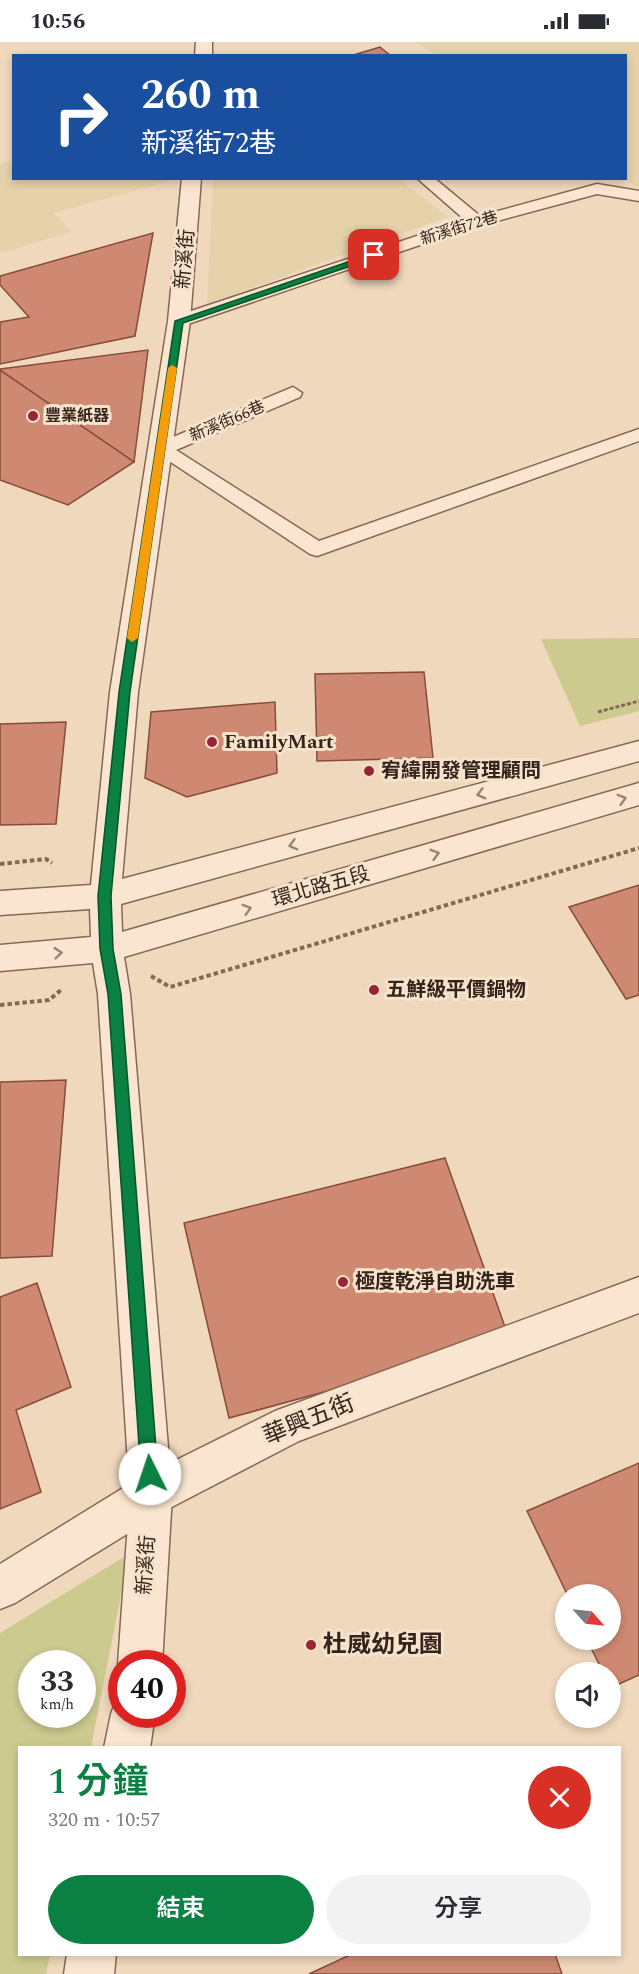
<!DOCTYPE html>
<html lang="zh-TW">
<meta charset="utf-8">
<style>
:root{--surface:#fff;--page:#f2f2f3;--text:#2b2b33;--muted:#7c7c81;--accent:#0b8043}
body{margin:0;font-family:Spectral,"Noto Sans TC",serif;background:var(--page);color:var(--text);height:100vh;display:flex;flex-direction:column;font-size:22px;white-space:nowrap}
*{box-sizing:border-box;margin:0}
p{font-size:20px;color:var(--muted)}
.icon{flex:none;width:33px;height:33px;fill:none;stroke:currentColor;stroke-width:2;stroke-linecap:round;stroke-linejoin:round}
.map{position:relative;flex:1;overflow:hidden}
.drawer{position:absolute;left:18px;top:1704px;width:603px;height:210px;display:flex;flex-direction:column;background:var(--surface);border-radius:0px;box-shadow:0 3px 9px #0003}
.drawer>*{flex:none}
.hud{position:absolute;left:12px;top:12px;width:615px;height:126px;border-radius:0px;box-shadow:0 3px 9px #0003;background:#1a4fa0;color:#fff;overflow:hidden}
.needle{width:39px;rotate:117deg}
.controls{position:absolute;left:555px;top:1542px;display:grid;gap:12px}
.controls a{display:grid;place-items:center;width:66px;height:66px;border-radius:50%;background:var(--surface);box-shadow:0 3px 9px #0003;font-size:30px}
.speed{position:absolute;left:18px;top:1608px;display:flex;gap:12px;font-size:30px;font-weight:700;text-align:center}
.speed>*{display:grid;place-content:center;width:78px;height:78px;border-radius:50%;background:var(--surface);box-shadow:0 3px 9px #0003;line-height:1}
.speed small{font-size:15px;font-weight:400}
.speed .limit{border:9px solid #d22;background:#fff;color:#111}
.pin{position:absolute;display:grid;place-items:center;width:51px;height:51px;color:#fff;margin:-26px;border-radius:12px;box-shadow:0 3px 9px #0006}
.me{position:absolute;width:66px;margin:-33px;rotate:356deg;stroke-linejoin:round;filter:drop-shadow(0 0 4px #0008)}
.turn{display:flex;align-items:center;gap:21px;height:126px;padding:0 30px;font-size:27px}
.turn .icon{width:78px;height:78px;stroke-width:2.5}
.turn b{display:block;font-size:42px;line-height:51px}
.round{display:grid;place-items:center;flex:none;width:63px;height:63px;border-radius:32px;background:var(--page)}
.head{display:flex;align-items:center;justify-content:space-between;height:102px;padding:0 30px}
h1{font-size:36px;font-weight:600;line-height:45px;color:var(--accent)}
.action{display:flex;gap:12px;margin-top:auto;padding:12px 30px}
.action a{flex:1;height:69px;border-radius:36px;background:var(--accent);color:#fff;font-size:24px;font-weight:600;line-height:69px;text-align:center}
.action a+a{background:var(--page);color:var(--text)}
.status{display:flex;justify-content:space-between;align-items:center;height:42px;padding:0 30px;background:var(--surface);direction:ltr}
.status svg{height:16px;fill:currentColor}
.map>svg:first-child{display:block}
.farmland{fill:#e5d2aa}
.green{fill:#cdca90;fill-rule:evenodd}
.building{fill:#cf8871;stroke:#874c3a;stroke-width:1.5}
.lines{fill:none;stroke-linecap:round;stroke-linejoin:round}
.service-casing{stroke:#876855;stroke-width:3}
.minor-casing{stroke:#876855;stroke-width:3}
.tertiary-casing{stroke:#876855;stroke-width:3}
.path-far1{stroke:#876855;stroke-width:3;stroke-dasharray:4 2;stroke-linecap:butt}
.path{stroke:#876855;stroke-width:4;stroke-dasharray:4.5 3;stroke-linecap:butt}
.service{fill:#fae6d0;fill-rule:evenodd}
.minor{fill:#fae6d0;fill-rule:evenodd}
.tertiary{fill:#fae6d0;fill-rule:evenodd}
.oneway{stroke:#988476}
.route{fill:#0b8043;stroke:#07532c;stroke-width:1.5}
.slow{fill:#f59e0b}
.poi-dot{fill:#992337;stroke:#f6e3cc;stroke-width:2}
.labels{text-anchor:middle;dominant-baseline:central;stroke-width:6;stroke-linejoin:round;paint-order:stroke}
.far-street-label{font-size:16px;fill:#36231b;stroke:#f6e3cc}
.far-poi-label{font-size:16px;font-weight:bold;fill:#36231b;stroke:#f6e3cc;text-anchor:start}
.street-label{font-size:20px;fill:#36231b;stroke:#f6e3cc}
.poi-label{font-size:20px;font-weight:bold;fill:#36231b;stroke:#f6e3cc;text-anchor:start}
.near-street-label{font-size:24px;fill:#36231b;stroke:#f6e3cc}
.near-poi-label{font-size:24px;font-weight:bold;fill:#36231b;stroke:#f6e3cc;text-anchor:start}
</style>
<div class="status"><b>10:56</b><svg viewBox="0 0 49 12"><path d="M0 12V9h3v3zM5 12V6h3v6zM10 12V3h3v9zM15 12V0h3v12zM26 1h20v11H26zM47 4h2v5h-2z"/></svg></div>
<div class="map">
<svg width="639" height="1932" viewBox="0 0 639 1932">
<rect width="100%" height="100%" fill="#efd8bc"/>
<g class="farmland">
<path d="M 416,0 L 639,0 L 639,146 L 624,137 L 626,14 L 436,13 Z"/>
<path d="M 13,118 L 14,136 L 173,138 L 54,171 L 72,190 L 0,211 L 0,122 Z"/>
<path d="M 213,137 L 399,137 L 448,175 L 207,262 Z"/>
</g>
<g class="green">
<path d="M 639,596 L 639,669 L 580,684 L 541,597 Z"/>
<path d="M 129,1512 L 91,1705 L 20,1706 L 20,1912 L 50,1913 L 46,1932 L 0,1932 L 0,1591 ZM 32,1622 L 82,1622 L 82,1672 L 32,1672 Z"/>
</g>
<g class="building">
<path d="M 380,5 L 391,14 L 350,14 Z"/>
<path d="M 153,191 L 135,294 L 0,322 L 0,280 L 29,275 L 0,243 L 0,234 Z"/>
<path d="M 148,308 L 134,420 L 0,328 L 0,327 Z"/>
<path d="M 0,328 L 134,420 L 68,463 L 0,438 Z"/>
<path d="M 424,630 L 433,716 L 317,719 L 315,632 Z"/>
<path d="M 275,660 L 277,731 L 187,755 L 145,736 L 151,670 Z"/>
<path d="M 66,680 L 56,782 L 0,783 L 0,682 Z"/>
<path d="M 639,843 L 639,953 L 626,957 L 569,865 Z"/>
<path d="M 66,1038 L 52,1214 L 0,1216 L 0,1040 Z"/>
<path d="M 445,1116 L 510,1299 L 229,1376 L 184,1181 Z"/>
<path d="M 37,1241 L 71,1345 L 16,1368 L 41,1450 L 0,1467 L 0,1255 Z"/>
<path d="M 639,1421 L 639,1633 L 610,1646 L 610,1630 L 603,1630 L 587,1598 L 610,1598 L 610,1552 L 567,1552 L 527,1469 Z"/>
<path d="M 352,1912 L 555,1912 L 562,1932 L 309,1932 Z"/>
</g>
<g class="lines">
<g class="service-casing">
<g id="service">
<path d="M 417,136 L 434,136 L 480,174 L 597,142 L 639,149 L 639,159 L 597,152 L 467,187 L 185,283 L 179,284 L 170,279 L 173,275 L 465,178 Z"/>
<path d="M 293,345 L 302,351 L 300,355 L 176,408 L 319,499 L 639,387 L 639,399 L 317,514 L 310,512 L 151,407 L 154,403 Z"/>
</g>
</g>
<g class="minor-casing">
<path id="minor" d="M 639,1235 L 639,1271 L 299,1399 L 166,1468 L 15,1561 L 0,1567 L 0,1522 L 136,1438 L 275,1369 Z"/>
</g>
<g class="tertiary-casing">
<g id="tertiary">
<path d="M 196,0 L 212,0 L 212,14 L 195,14 Z"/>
<path d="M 182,136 L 201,136 L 190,279 L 138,650 L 122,837 L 639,699 L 639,719 L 121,862 L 122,890 L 639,741 L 639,763 L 124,915 L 130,952 L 172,1453 L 162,1622 L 122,1622 L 122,1630 L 118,1622 L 130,1453 L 98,952 L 93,921 L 0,929 L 0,903 L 91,895 L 90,867 L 0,873 L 0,849 L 91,843 L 110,650 L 168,279 Z"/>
<path d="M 122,1654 L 122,1672 L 155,1672 L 150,1706 L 104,1706 L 111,1672 L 117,1656 Z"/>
<path d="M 67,1912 L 116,1912 L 114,1932 L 64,1932 Z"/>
</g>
</g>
<path class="path-far1" d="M 598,670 L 639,659"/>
<g class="path">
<path d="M 0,822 L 46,817 L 52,821"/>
<path d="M 151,934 L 170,945 L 639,806"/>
<path d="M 0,963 L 49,958 L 61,948"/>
</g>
<use href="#service" class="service"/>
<use href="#minor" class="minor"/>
<use href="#tertiary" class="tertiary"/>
</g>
<defs><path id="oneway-chevron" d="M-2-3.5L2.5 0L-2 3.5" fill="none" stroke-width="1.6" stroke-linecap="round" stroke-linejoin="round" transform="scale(1.5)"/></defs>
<g class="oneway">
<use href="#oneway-chevron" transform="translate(481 752) rotate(165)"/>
<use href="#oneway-chevron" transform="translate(622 757) rotate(-16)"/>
<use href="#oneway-chevron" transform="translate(293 803) rotate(165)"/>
<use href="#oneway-chevron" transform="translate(435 812) rotate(-16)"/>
<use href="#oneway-chevron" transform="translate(247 867) rotate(-16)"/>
<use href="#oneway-chevron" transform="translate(58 911) rotate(-5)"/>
</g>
<path class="route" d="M 374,211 L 377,215 L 183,281 L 130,650 L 111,854 L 113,907 L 121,952 L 158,1432 L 156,1438 L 150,1440 L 144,1438 L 141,1432 L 108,952 L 100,907 L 98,854 L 119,650 L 175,279 Z"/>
<path class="slow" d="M 172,323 L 177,326 L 138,596 L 132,600 L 127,596 L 168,326 Z"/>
<g class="poi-dot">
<circle cx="33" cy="374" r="6"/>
<circle cx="212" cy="700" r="6"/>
<circle cx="369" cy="729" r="6"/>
<circle cx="374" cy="948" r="6"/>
<circle cx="343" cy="1240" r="6"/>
<circle cx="311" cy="1603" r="6"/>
</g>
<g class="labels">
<g class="far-street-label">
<text transform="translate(459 186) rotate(-17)">新溪街72巷</text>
<text transform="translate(227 379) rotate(-23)">新溪街66巷</text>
</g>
<g class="far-poi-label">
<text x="45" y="374">豐業紙器</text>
</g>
<g class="street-label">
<text transform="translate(185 217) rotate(-85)">新溪街</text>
<text transform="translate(321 845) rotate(-16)">環北路五段</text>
<text transform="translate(146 1523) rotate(-86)">新溪街</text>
</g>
<g class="poi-label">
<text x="224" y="700">FamilyMart</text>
<text x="381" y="729">宥緯開發管理顧問</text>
<text x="386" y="948">五鮮級平價鍋物</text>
<text x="355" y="1240">極度乾淨自助洗車</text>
</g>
<g class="near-street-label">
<text transform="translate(309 1378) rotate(-22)">華興五街</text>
</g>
<g class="near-poi-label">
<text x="323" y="1603">杜威幼兒園</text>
</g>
</g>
</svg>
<div class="controls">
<a><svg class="needle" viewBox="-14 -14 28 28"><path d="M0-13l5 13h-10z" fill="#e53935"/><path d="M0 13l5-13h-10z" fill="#7c7c81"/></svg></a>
<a><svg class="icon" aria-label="sound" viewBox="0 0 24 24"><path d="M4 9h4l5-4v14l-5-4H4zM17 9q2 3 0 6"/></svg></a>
</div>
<div class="speed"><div>33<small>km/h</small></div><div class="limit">40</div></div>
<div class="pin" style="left:374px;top:213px;background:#d93025"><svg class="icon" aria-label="arrive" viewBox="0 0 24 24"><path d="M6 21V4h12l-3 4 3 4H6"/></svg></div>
<svg class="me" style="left:150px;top:1432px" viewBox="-20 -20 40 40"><circle r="19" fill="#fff"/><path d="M0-13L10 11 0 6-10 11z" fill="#0b8043"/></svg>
<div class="hud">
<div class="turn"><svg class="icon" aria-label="right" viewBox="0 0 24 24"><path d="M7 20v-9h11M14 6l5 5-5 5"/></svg><div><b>260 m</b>新溪街72巷</div></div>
</div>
<section class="drawer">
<div class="head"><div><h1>1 分鐘</h1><p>320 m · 10:57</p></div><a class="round" style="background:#d93025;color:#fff"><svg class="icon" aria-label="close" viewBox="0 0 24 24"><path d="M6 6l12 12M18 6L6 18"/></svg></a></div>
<div class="action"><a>結束</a><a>分享</a></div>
</section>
</div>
